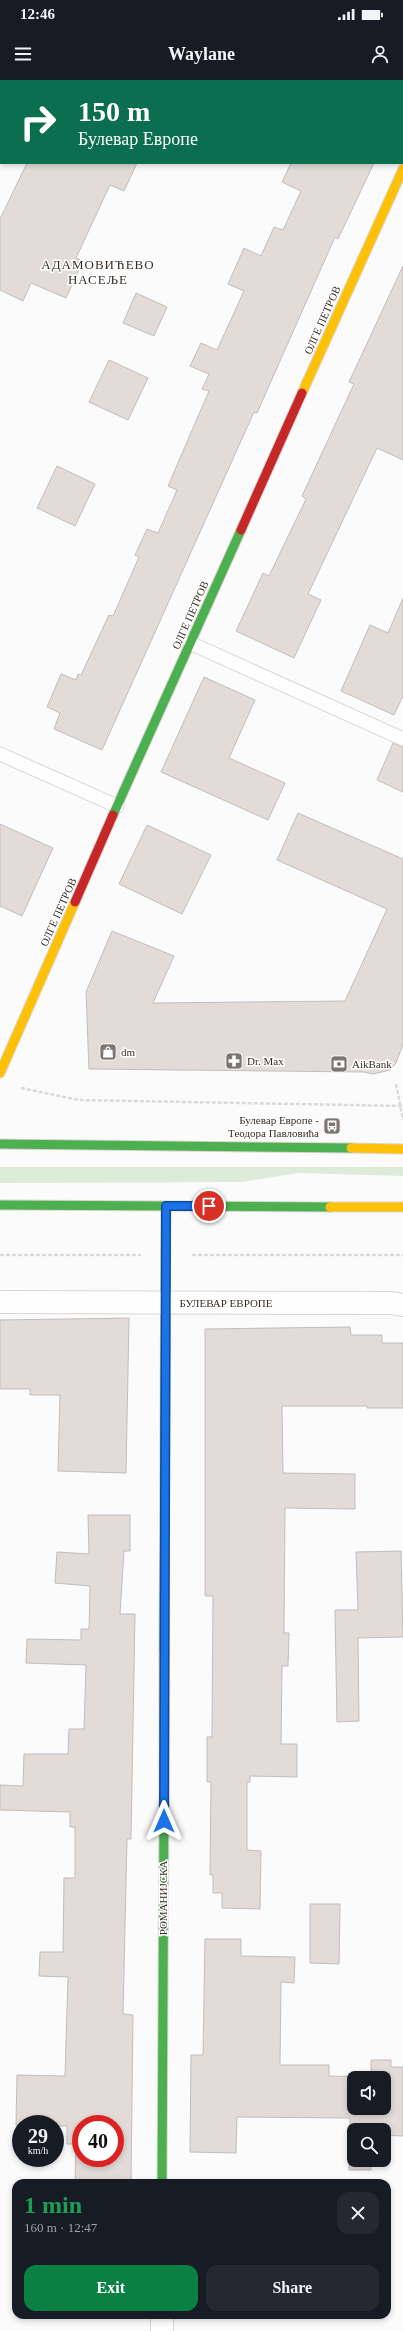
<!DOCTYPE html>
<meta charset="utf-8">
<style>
:root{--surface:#171b24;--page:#242831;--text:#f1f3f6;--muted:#9ea1a6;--accent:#0b8043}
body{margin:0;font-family:Georgia,serif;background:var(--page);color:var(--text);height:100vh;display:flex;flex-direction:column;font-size:15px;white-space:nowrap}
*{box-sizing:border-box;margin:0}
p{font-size:13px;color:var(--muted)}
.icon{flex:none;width:22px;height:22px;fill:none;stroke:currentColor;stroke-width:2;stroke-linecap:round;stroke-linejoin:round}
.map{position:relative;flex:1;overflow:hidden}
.side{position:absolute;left:12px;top:2099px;width:379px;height:140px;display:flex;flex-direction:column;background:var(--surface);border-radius:12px;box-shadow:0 2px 6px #0003}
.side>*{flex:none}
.top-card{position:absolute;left:0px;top:0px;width:403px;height:84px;box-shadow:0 2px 6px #0003;background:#0b6e4f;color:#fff;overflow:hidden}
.tools{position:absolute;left:347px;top:1991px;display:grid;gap:8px}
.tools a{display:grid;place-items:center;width:44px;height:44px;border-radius:8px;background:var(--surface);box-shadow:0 2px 6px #0003;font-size:20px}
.speed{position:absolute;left:12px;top:2035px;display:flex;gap:8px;font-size:20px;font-weight:700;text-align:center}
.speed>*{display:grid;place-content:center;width:52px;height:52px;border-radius:50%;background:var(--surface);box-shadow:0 2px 6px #0003;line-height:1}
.speed small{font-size:10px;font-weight:400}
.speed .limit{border:6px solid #d22;background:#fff;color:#111}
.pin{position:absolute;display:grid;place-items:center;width:34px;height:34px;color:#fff;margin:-17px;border:2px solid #fff;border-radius:50%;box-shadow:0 1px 4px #0007}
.me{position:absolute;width:44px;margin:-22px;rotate:0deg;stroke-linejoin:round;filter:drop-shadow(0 0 3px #0008)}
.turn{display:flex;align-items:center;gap:14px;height:84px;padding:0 12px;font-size:18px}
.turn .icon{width:52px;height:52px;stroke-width:2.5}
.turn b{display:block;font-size:28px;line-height:34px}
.round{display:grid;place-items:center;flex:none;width:42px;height:42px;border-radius:12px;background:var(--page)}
.summary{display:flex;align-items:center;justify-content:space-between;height:68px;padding:0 12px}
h1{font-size:24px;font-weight:700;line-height:30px;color:#1e9e55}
.cta{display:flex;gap:8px;margin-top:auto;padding:8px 12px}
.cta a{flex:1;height:46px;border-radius:12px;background:var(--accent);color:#fff;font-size:16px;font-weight:700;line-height:46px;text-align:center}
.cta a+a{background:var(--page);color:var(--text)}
.status{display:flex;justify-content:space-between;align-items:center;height:28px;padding:0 20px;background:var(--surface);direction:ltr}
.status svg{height:11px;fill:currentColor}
header{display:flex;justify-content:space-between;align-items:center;height:52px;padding:0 12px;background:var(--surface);font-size:18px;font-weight:700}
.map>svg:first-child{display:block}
.green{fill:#ddebd9}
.building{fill:#e2dbd8;stroke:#c3bdbb;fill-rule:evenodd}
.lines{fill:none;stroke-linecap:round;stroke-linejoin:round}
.lane-casing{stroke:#dbd5d1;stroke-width:15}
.street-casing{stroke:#dbd5d1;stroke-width:24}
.fast-casing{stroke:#dbd5d1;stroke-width:11}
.slow-casing{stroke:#dbd5d1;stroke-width:11}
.jam-casing{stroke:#dbd5d1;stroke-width:11}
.path{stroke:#dbdada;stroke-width:2.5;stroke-dasharray:4 2;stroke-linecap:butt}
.lane{stroke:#fefefe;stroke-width:13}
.street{stroke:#fefefe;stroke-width:22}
.fast{stroke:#4caf50;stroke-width:9}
.slow{stroke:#ffc107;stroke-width:9}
.jam{stroke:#c62828;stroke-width:9}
.route-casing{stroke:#114b97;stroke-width:10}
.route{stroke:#1a73e8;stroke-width:7}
.labels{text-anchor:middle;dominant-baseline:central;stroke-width:3;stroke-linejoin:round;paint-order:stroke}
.street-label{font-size:11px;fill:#392d24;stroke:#fff}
.poi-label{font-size:11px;fill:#392d24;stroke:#fff;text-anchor:start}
.quarter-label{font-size:13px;letter-spacing:1px;fill:#392d24;stroke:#fff}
</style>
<div class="status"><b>12:46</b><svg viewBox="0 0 49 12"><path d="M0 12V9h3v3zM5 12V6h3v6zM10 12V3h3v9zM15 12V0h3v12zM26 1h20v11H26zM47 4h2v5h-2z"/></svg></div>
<header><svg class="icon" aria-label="menu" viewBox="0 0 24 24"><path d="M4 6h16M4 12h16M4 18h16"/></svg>Waylane<svg class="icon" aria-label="person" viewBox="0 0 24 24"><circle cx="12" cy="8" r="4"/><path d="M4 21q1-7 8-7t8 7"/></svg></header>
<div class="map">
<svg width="403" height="2251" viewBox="0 0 403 2251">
<rect width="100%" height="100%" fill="#fbfbfb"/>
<path class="green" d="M 0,1087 L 403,1087 L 403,1096 L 298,1093 L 242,1102 L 0,1103 Z"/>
<g class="building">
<path d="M 27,83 L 137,83 L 124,111 L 110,105 L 76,178 L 83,181 L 66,218 L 31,203 L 23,221 L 0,210 L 0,139 Z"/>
<path d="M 291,83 L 374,83 L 338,159 L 335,157 L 257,333 L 254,332 L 102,670 L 54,649 L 60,633 L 47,627 L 61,594 L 76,600 L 78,594 L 81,595 L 109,535 L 113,536 L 139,477 L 135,475 L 147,449 L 158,453 L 177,410 L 168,406 L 209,311 L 202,309 L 209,294 L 190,286 L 201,263 L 217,270 L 244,211 L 228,204 L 244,168 L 261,176 L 274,147 L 283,150 L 301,111 L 282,102 Z"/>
<path d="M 403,186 L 403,380 L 377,368 L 308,514 L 321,520 L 294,578 L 236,551 L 263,493 L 269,496 L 306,419 L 302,416 L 354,304 L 349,302 Z"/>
<path d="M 136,213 L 167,227 L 154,256 L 123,243 Z"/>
<path d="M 109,280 L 148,298 L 128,340 L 89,322 Z"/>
<path d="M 57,386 L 95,404 L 75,446 L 37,428 Z"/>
<path d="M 403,518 L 403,616 L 394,635 L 341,611 L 370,545 L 388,553 Z"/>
<path d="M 204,597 L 255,620 L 229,678 L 285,703 L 268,740 L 161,692 Z"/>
<path d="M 393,663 L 403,667 L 403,712 L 377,700 Z"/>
<path d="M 298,733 L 403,779 L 403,964 L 396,983 L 390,990 L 373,994 L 364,992 L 89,989 L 86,912 L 112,851 L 174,876 L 153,923 L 345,921 L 387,829 L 277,780 Z"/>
<path d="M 0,744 L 53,768 L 22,836 L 0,826 Z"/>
<path d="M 147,745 L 211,775 L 182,834 L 119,804 Z"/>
<path d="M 129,1238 L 126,1393 L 58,1391 L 60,1315 L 30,1315 L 30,1309 L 0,1309 L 0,1240 Z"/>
<path d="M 350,1247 L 351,1255 L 382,1255 L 382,1263 L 403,1263 L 403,1328 L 367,1328 L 367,1326 L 282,1326 L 283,1393 L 355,1394 L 355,1429 L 285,1428 L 284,1553 L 289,1553 L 288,1586 L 282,1586 L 281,1664 L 297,1664 L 297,1697 L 250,1696 L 250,1702 L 247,1702 L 247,1770 L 261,1771 L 260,1829 L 222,1828 L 222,1813 L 213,1813 L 213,1795 L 210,1795 L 211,1702 L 207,1702 L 207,1657 L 212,1657 L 213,1516 L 205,1516 L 205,1249 Z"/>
<path d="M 88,1435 L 130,1435 L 130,1471 L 124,1471 L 120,1534 L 135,1534 L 131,1759 L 127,1759 L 123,1934 L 133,1935 L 131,2103 L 75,2103 L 76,2064 L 67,2064 L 67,2046 L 55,2046 L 55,2044 L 16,2045 L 17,1995 L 65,1996 L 68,1897 L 39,1896 L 40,1872 L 63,1872 L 64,1798 L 75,1798 L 75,1747 L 70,1747 L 70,1732 L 0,1730 L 0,1705 L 23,1706 L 24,1674 L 68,1674 L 69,1649 L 84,1649 L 86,1585 L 26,1583 L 27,1559 L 81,1560 L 81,1549 L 89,1549 L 90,1506 L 55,1503 L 57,1472 L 89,1474 ZM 81,2044 L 115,2044 L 115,2078 L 81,2078 Z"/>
<path d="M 401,1471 L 403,1557 L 358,1558 L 359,1641 L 337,1642 L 335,1530 L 358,1530 L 356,1472 Z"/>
<path d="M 310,1824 L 340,1824 L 339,1884 L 310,1883 Z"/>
<path d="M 205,1859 L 241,1859 L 241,1876 L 295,1877 L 294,1903 L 281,1902 L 280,1985 L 329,1985 L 329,1996 L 371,1997 L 371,1980 L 391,1980 L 391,1987 L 403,1987 L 403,2056 L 384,2055 L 384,2050 L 354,2050 L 354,2080 L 371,2080 L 371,2090 L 349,2090 L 350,2038 L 237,2037 L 236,2073 L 190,2072 L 191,1975 L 203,1975 ZM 354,1998 L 384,1998 L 384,2028 L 354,2028 Z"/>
</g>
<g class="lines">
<g class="lane-casing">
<g id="lane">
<path d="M 190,563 L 403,659"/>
<path d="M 0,674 L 117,726"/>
</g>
</g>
<g class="street-casing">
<g id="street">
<path d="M 0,2 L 1,0"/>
<path d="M 0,1222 L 391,1223 L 403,1225"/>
<path d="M 162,2251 L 162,2235"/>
</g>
</g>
<g class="fast-casing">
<g id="fast">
<path d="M 113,735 L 241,450"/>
<path d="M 0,1064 L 351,1068"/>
<path d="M 0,1125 L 330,1127"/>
<path d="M 164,1570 L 166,1126"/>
<path d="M 162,2103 L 164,1725"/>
</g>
</g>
<g class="slow-casing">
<g id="slow">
<path d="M 302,313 L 403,89"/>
<path d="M 0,993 L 75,822"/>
<path d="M 351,1068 L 403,1069"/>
<path d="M 330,1127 L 403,1127"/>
<path d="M 164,1725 L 164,1570"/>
</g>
</g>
<g class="jam-casing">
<g id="jam">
<path d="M 241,450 L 302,313"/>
<path d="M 75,822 L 113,735"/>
</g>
</g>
<g class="path">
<path d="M 396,1004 L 403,1040"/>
<path d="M 21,1008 L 79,1020 L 403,1026"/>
<path d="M 0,1175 L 141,1175"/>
<path d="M 192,1175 L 403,1175"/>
</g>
<use href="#lane" class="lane"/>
<use href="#street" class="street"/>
<use href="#fast" class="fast"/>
<use href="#slow" class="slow"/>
<use href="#jam" class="jam"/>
</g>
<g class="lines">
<g class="route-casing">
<path id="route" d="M 164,1741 L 166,1126 L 209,1126"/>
</g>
<use href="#route" class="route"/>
</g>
<defs>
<g id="shop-square" transform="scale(0.9)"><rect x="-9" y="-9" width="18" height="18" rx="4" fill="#7d756f" stroke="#fff"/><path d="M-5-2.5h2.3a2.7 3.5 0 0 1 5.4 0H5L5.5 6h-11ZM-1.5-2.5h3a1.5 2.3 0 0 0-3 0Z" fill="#fff"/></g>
<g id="pharmacy-square" transform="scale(0.9)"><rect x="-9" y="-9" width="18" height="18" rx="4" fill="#7d756f" stroke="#fff"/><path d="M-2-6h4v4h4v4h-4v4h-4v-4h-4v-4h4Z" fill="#fff"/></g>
<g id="bank-square" transform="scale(0.9)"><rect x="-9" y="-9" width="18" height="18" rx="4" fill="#7d756f" stroke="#fff"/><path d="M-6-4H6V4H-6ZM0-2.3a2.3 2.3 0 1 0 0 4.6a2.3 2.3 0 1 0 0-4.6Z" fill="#fff"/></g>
<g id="bus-square" transform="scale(0.9)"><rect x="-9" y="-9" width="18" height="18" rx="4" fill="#7d756f" stroke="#fff"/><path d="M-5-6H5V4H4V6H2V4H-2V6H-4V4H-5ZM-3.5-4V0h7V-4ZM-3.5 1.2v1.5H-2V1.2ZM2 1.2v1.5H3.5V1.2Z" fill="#fff"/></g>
</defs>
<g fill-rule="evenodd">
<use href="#shop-square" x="108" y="972"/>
<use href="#pharmacy-square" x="234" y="981"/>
<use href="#bank-square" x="339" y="984"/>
<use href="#bus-square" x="332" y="1046"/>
</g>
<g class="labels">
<g class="street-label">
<text transform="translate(322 240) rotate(-66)">ОЛГЕ ПЕТРОВ</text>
<text transform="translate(190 535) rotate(-66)">ОЛГЕ ПЕТРОВ</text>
<text transform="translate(58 832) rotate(-66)">ОЛГЕ ПЕТРОВ</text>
<text x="226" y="1223">БУЛЕВАР ЕВРОПЕ</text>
<text transform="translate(163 1818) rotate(-90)">РОМАНИЈСКА</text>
</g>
<g class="poi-label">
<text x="121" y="972">dm</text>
<text x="247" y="981">Dr. Max</text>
<text x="352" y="984">AikBank</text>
<text x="319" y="1040" text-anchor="end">Булевар Европе -<tspan x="319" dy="13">Теодора Павловића</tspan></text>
</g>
<g class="quarter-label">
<text x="98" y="184">АДАМОВИЋЕВО<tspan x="98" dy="15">НАСЕЉЕ</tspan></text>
</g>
</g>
</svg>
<div class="tools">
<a><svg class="icon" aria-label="sound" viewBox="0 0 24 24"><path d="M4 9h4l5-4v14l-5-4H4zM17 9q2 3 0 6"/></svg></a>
<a><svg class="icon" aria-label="search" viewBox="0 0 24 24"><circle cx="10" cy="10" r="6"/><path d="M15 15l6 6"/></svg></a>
</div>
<div class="speed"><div>29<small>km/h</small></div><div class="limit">40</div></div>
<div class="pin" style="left:209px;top:1126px;background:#d93025"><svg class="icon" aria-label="arrive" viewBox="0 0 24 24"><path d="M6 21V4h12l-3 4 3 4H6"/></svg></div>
<svg class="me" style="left:164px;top:1741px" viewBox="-20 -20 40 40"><path d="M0-17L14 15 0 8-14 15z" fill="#1a73e8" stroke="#fff" stroke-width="4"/></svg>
<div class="top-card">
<div class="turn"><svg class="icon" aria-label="right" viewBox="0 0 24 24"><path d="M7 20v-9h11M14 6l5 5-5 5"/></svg><div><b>150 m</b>Булевар Европе</div></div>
</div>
<section class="side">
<div class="summary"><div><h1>1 min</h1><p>160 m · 12:47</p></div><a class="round"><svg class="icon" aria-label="close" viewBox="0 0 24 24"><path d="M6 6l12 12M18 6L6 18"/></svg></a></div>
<div class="cta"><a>Exit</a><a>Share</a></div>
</section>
</div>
